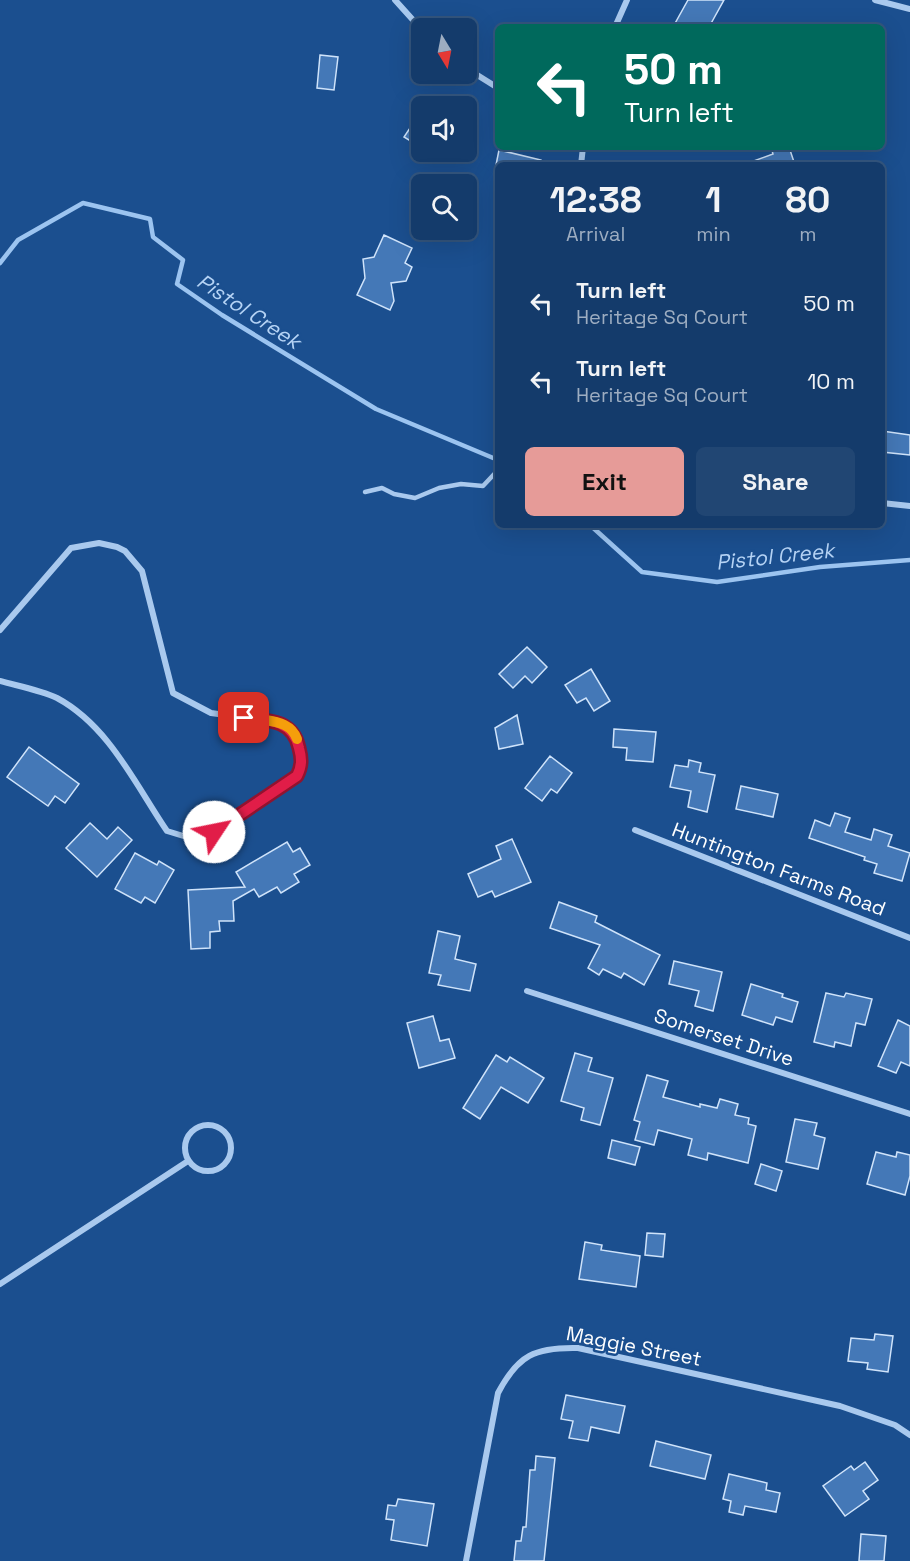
<!DOCTYPE html>
<style>
:root{--surface:#143b6b;--page:#214673;--text:#f1f3f6;--muted:#9dadc1;--line:#33557e;--accent:#e69b98}
body{margin:0;font-family:"Space Grotesk",sans-serif;background:var(--page);color:var(--text);height:100vh;display:flex;flex-direction:column;font-size:22px;white-space:nowrap}
*{box-sizing:border-box;margin:0}
p{font-size:20px;color:var(--muted)}
.icon{flex:none;width:33px;height:33px;fill:none;stroke:currentColor;stroke-width:2;stroke-linecap:round;stroke-linejoin:round}
.map{position:relative;flex:1;overflow:hidden}
.details{position:absolute;left:495px;top:162px;width:390px;height:366px;display:flex;flex-direction:column;background:var(--surface);border-radius:9px;box-shadow:0 6px 24px #0002,0 0 0 2px var(--line)}
.details>*{flex:none}
.banner{position:absolute;left:495px;top:24px;width:390px;height:126px;border-radius:9px;box-shadow:0 6px 24px #0002,0 0 0 2px var(--line);background:#00695c;color:#fff;overflow:hidden}
.needle{width:39px;rotate:170deg}
.tools{position:absolute;left:411px;top:18px;display:grid;gap:12px}
.tools a{display:grid;place-items:center;width:66px;height:66px;border-radius:9px;background:var(--surface);box-shadow:0 6px 24px #0002,0 0 0 2px var(--line);font-size:30px}
.pin{position:absolute;display:grid;place-items:center;width:51px;height:51px;color:#fff;margin:-26px;border-radius:12px;box-shadow:0 3px 9px #0006}
.me{position:absolute;width:66px;margin:-33px;rotate:56deg;stroke-linejoin:round;filter:drop-shadow(0 0 4px #0008)}
.turn{display:flex;align-items:center;gap:21px;height:126px;padding:0 30px;font-size:27px}
.turn .icon{width:78px;height:78px;stroke-width:2.5}
.turn b{display:block;font-size:42px;line-height:51px}
.eta{display:flex;justify-content:space-evenly;align-items:center;height:102px;text-align:center}
.eta b{font-size:36px;font-weight:700;line-height:42px}
.button{display:flex;gap:12px;margin-top:auto;padding:12px 30px}
.button a{flex:1;height:69px;border-radius:9px;background:var(--accent);color:#111;font-size:24px;font-weight:700;line-height:69px;text-align:center}
.button a+a{background:var(--page);color:var(--text)}
ul{padding:0;list-style:none}
li{display:flex;align-items:center;gap:18px;height:78px;padding:0 30px}
li div{flex:1}
li b{display:block;font-size:22px}
li em{font-style:normal}
.map>svg:first-child{display:block}
.lines{fill:none;stroke-linecap:round;stroke-linejoin:round}
.stream{stroke:#9cc4f0;stroke-width:4.5}
.building{fill:#4478b7;stroke:#cfe3fa;stroke-width:1.5}
.service{stroke:#a9c9ee;stroke-width:4.5}
.minor{stroke:#a9c9ee;stroke-width:6}
.route-casing{stroke:#92132f;stroke-width:15}
.route{stroke:#e11d48;stroke-width:10}
.slow{stroke:#f59e0b;stroke-width:10}
.labels{text-anchor:middle;dominant-baseline:central;stroke-width:5;stroke-linejoin:round;paint-order:stroke}
.street-label{font-size:20px;fill:#fff;stroke:#1b4f8f}
.water-label{font-size:21px;font-style:italic;fill:#b5d3f5;stroke:#1b4f8f}
</style>
<div class="map">
<svg width="910" height="1561" viewBox="0 0 910 1561">
<rect width="100%" height="100%" fill="#1b4f8f"/>
<g class="lines">
<g class="stream">
<path d="M 0,263 L 18,240 L 83,203 L 150,219 L 153,237 L 183,260 L 177,284 L 222,315 L 376,409 L 498,460"/>
<path d="M 590,525 L 642,572 L 717,582 L 820,567 L 910,560"/>
</g>
</g>
<g class="building">
<path d="M 688,0 L 724,0 L 709,27 L 673,27 Z"/>
<path d="M 320,55 L 338,57 L 334,90 L 317,88 Z"/>
<path d="M 422,110 L 422,148 L 404,137 Z"/>
<path d="M 771,147 L 789,147 L 795,165 L 748,165 L 748,163 L 773,154 Z"/>
<path d="M 499,150 L 541,160 L 540,165 L 496,165 Z"/>
<path d="M 384,235 L 412,248 L 405,263 L 412,267 L 406,281 L 391,283 L 394,301 L 390,310 L 357,295 L 365,278 L 363,259 L 374,257 Z"/>
<path d="M 882,431 L 910,435 L 910,455 L 882,452 Z"/>
<path d="M 527,647 L 547,667 L 532,683 L 525,676 L 513,688 L 499,674 Z"/>
<path d="M 591,669 L 610,701 L 594,711 L 586,698 L 577,703 L 565,685 Z"/>
<path d="M 517,715 L 523,744 L 499,749 L 495,728 Z"/>
<path d="M 614,729 L 656,732 L 653,762 L 626,760 L 627,748 L 613,747 Z"/>
<path d="M 29,747 L 79,784 L 65,803 L 55,796 L 48,806 L 7,777 Z"/>
<path d="M 550,756 L 572,773 L 557,793 L 551,789 L 542,801 L 525,788 Z"/>
<path d="M 689,760 L 701,763 L 699,772 L 715,775 L 707,812 L 688,807 L 691,791 L 670,787 L 675,765 L 688,767 Z"/>
<path d="M 741,786 L 778,794 L 773,817 L 736,809 Z"/>
<path d="M 835,813 L 850,818 L 845,832 L 871,840 L 874,829 L 892,835 L 888,846 L 910,853 L 902,881 L 874,873 L 877,864 L 864,860 L 865,857 L 809,838 L 815,820 L 830,826 Z"/>
<path d="M 90,823 L 107,839 L 118,827 L 132,840 L 97,877 L 66,848 Z"/>
<path d="M 512,839 L 531,882 L 495,897 L 492,891 L 478,897 L 468,874 L 501,859 L 496,846 Z"/>
<path d="M 287,842 L 293,852 L 300,848 L 310,865 L 294,874 L 299,882 L 281,893 L 277,887 L 259,897 L 254,889 L 233,901 L 234,921 L 219,921 L 220,931 L 210,932 L 210,948 L 191,949 L 188,890 L 245,887 L 236,872 Z"/>
<path d="M 135,853 L 157,865 L 159,861 L 174,870 L 155,903 L 145,897 L 141,903 L 115,889 Z"/>
<path d="M 559,902 L 597,916 L 595,922 L 660,955 L 644,985 L 624,973 L 621,978 L 603,969 L 599,975 L 588,968 L 600,945 L 550,928 Z"/>
<path d="M 438,931 L 460,936 L 455,959 L 476,964 L 470,991 L 438,985 L 441,975 L 429,973 Z"/>
<path d="M 674,961 L 722,972 L 713,1011 L 695,1006 L 699,991 L 669,984 Z"/>
<path d="M 751,984 L 783,994 L 782,997 L 798,1002 L 792,1022 L 776,1017 L 773,1025 L 742,1015 Z"/>
<path d="M 826,993 L 844,997 L 846,993 L 872,999 L 865,1025 L 856,1023 L 851,1046 L 835,1042 L 834,1047 L 814,1042 Z"/>
<path d="M 433,1016 L 440,1041 L 449,1039 L 455,1058 L 419,1068 L 407,1023 Z"/>
<path d="M 898,1020 L 910,1026 L 910,1066 L 901,1062 L 896,1073 L 878,1066 Z"/>
<path d="M 575,1053 L 592,1058 L 588,1071 L 613,1078 L 600,1125 L 581,1120 L 584,1108 L 561,1101 Z"/>
<path d="M 496,1055 L 507,1062 L 510,1057 L 544,1078 L 528,1103 L 501,1087 L 480,1119 L 463,1108 Z"/>
<path d="M 647,1075 L 668,1081 L 663,1097 L 700,1107 L 700,1104 L 717,1108 L 720,1099 L 738,1104 L 735,1115 L 749,1118 L 748,1124 L 756,1126 L 748,1163 L 708,1153 L 707,1160 L 688,1155 L 692,1139 L 658,1130 L 654,1145 L 635,1140 L 640,1122 L 634,1120 Z"/>
<path d="M 795,1119 L 817,1123 L 814,1135 L 825,1138 L 818,1169 L 786,1162 Z"/>
<path d="M 612,1140 L 640,1147 L 635,1165 L 608,1158 Z"/>
<path d="M 876,1152 L 896,1157 L 897,1152 L 910,1155 L 910,1176 L 905,1195 L 867,1184 Z"/>
<path d="M 761,1164 L 782,1171 L 776,1191 L 755,1184 Z"/>
<path d="M 647,1233 L 665,1234 L 663,1257 L 645,1255 Z"/>
<path d="M 585,1242 L 602,1245 L 601,1250 L 640,1256 L 636,1287 L 579,1279 Z"/>
<path d="M 875,1334 L 893,1336 L 888,1372 L 867,1369 L 868,1363 L 848,1361 L 851,1338 L 874,1340 Z"/>
<path d="M 566,1395 L 625,1406 L 619,1433 L 591,1427 L 588,1441 L 569,1438 L 573,1421 L 561,1419 Z"/>
<path d="M 656,1441 L 711,1455 L 705,1479 L 650,1466 Z"/>
<path d="M 536,1456 L 555,1458 L 544,1561 L 514,1561 L 516,1541 L 521,1541 L 523,1527 L 526,1527 L 530,1470 L 535,1470 Z"/>
<path d="M 865,1462 L 878,1480 L 863,1491 L 869,1499 L 845,1516 L 823,1486 L 851,1466 L 854,1470 Z"/>
<path d="M 729,1474 L 767,1483 L 766,1490 L 780,1493 L 776,1512 L 745,1506 L 743,1515 L 729,1512 L 731,1501 L 723,1499 Z"/>
<path d="M 398,1499 L 434,1504 L 427,1546 L 391,1540 L 394,1520 L 386,1519 L 388,1505 L 396,1506 Z"/>
<path d="M 861,1534 L 886,1536 L 884,1561 L 859,1561 Z"/>
</g>
<g class="lines">
<path class="service" d="M 365,492 L 382,488 L 394,494 L 415,498 L 439,488 L 461,484 L 483,486 L 498,470"/>
<g class="minor">
<path d="M 395,0 L 422,30"/>
<path d="M 875,0 L 910,9"/>
<path d="M 615,27 L 627,0"/>
<path d="M 466,68 L 498,88"/>
<path d="M 581,165 L 583,147"/>
<path d="M 882,503 L 910,506"/>
<path d="M 0,630 L 71,548 L 99,543 L 117,547 L 125,551 L 142,571 L 173,693 L 211,713 L 282,723 L 295,733 L 298,743 L 302,766 L 298,776 L 214,832 L 190,838 L 167,831 C 135,784 109,726 57,698 C 40,690 18,686 0,681"/>
<path d="M 635,830 L 910,938"/>
<path d="M 527,991 L 910,1114"/>
<circle cx="208" cy="1148" r="23"/>
<path d="M 0,1284 L 188,1161"/>
<path d="M 466,1561 L 498,1393 C 518,1355 535,1347 578,1348 L 840,1406 L 895,1425 L 910,1435"/>
</g>
</g>
<g class="lines">
<g class="route-casing">
<path id="route" d="M 214,832 L 297,776 C 302,766 302,759 299,748 C 293,720 269,720 244,718"/>
</g>
<use href="#route" class="route"/>
<path class="slow" d="M 265,720 C 279,722 292,725 297,739"/>
</g>
<g class="labels">
<g class="street-label">
<text transform="translate(779 869) rotate(21)">Huntington Farms Road</text>
<text transform="translate(724 1037) rotate(18)">Somerset Drive</text>
<text transform="translate(634 1346) rotate(11)">Maggie Street</text>
</g>
<g class="water-label">
<text transform="translate(249 311) rotate(33)">Pistol Creek</text>
<text transform="translate(775 556) rotate(-6)">Pistol Creek</text>
</g>
</g>
</svg>
<div class="tools">
<a><svg class="needle" viewBox="-14 -14 28 28"><path d="M0-13l5 13h-10z" fill="#e53935"/><path d="M0 13l5-13h-10z" fill="#9dadc1"/></svg></a>
<a><svg class="icon" aria-label="sound" viewBox="0 0 24 24"><path d="M4 9h4l5-4v14l-5-4H4zM17 9q2 3 0 6"/></svg></a>
<a><svg class="icon" aria-label="search" viewBox="0 0 24 24"><circle cx="10" cy="10" r="6"/><path d="M15 15l6 6"/></svg></a>
</div>
<div class="pin" style="left:244px;top:718px;background:#d93025"><svg class="icon" aria-label="arrive" viewBox="0 0 24 24"><path d="M6 21V4h12l-3 4 3 4H6"/></svg></div>
<svg class="me" style="left:214px;top:832px" viewBox="-20 -20 40 40"><circle r="19" fill="#fff"/><path d="M0-13L10 11 0 6-10 11z" fill="#e11d48"/></svg>
<div class="banner">
<div class="turn"><svg class="icon" aria-label="left" viewBox="0 0 24 24"><path d="M17 20v-9H6M10 6l-5 5 5 5"/></svg><div><b>50 m</b>Turn left</div></div>
</div>
<section class="details">
<div class="eta">
<div><b>12:38</b><p>Arrival</p></div>
<div><b>1</b><p>min</p></div>
<div><b>80</b><p>m</p></div>
</div>
<ul>
<li><svg class="icon" aria-label="left" viewBox="0 0 24 24"><path d="M17 20v-9H6M10 6l-5 5 5 5"/></svg><div><b>Turn left</b><p>Heritage Sq Court</p></div><em>50 m</em></li>
<li><svg class="icon" aria-label="left" viewBox="0 0 24 24"><path d="M17 20v-9H6M10 6l-5 5 5 5"/></svg><div><b>Turn left</b><p>Heritage Sq Court</p></div><em>10 m</em></li>
</ul>
<div class="button"><a>Exit</a><a>Share</a></div>
</section>
</div>
